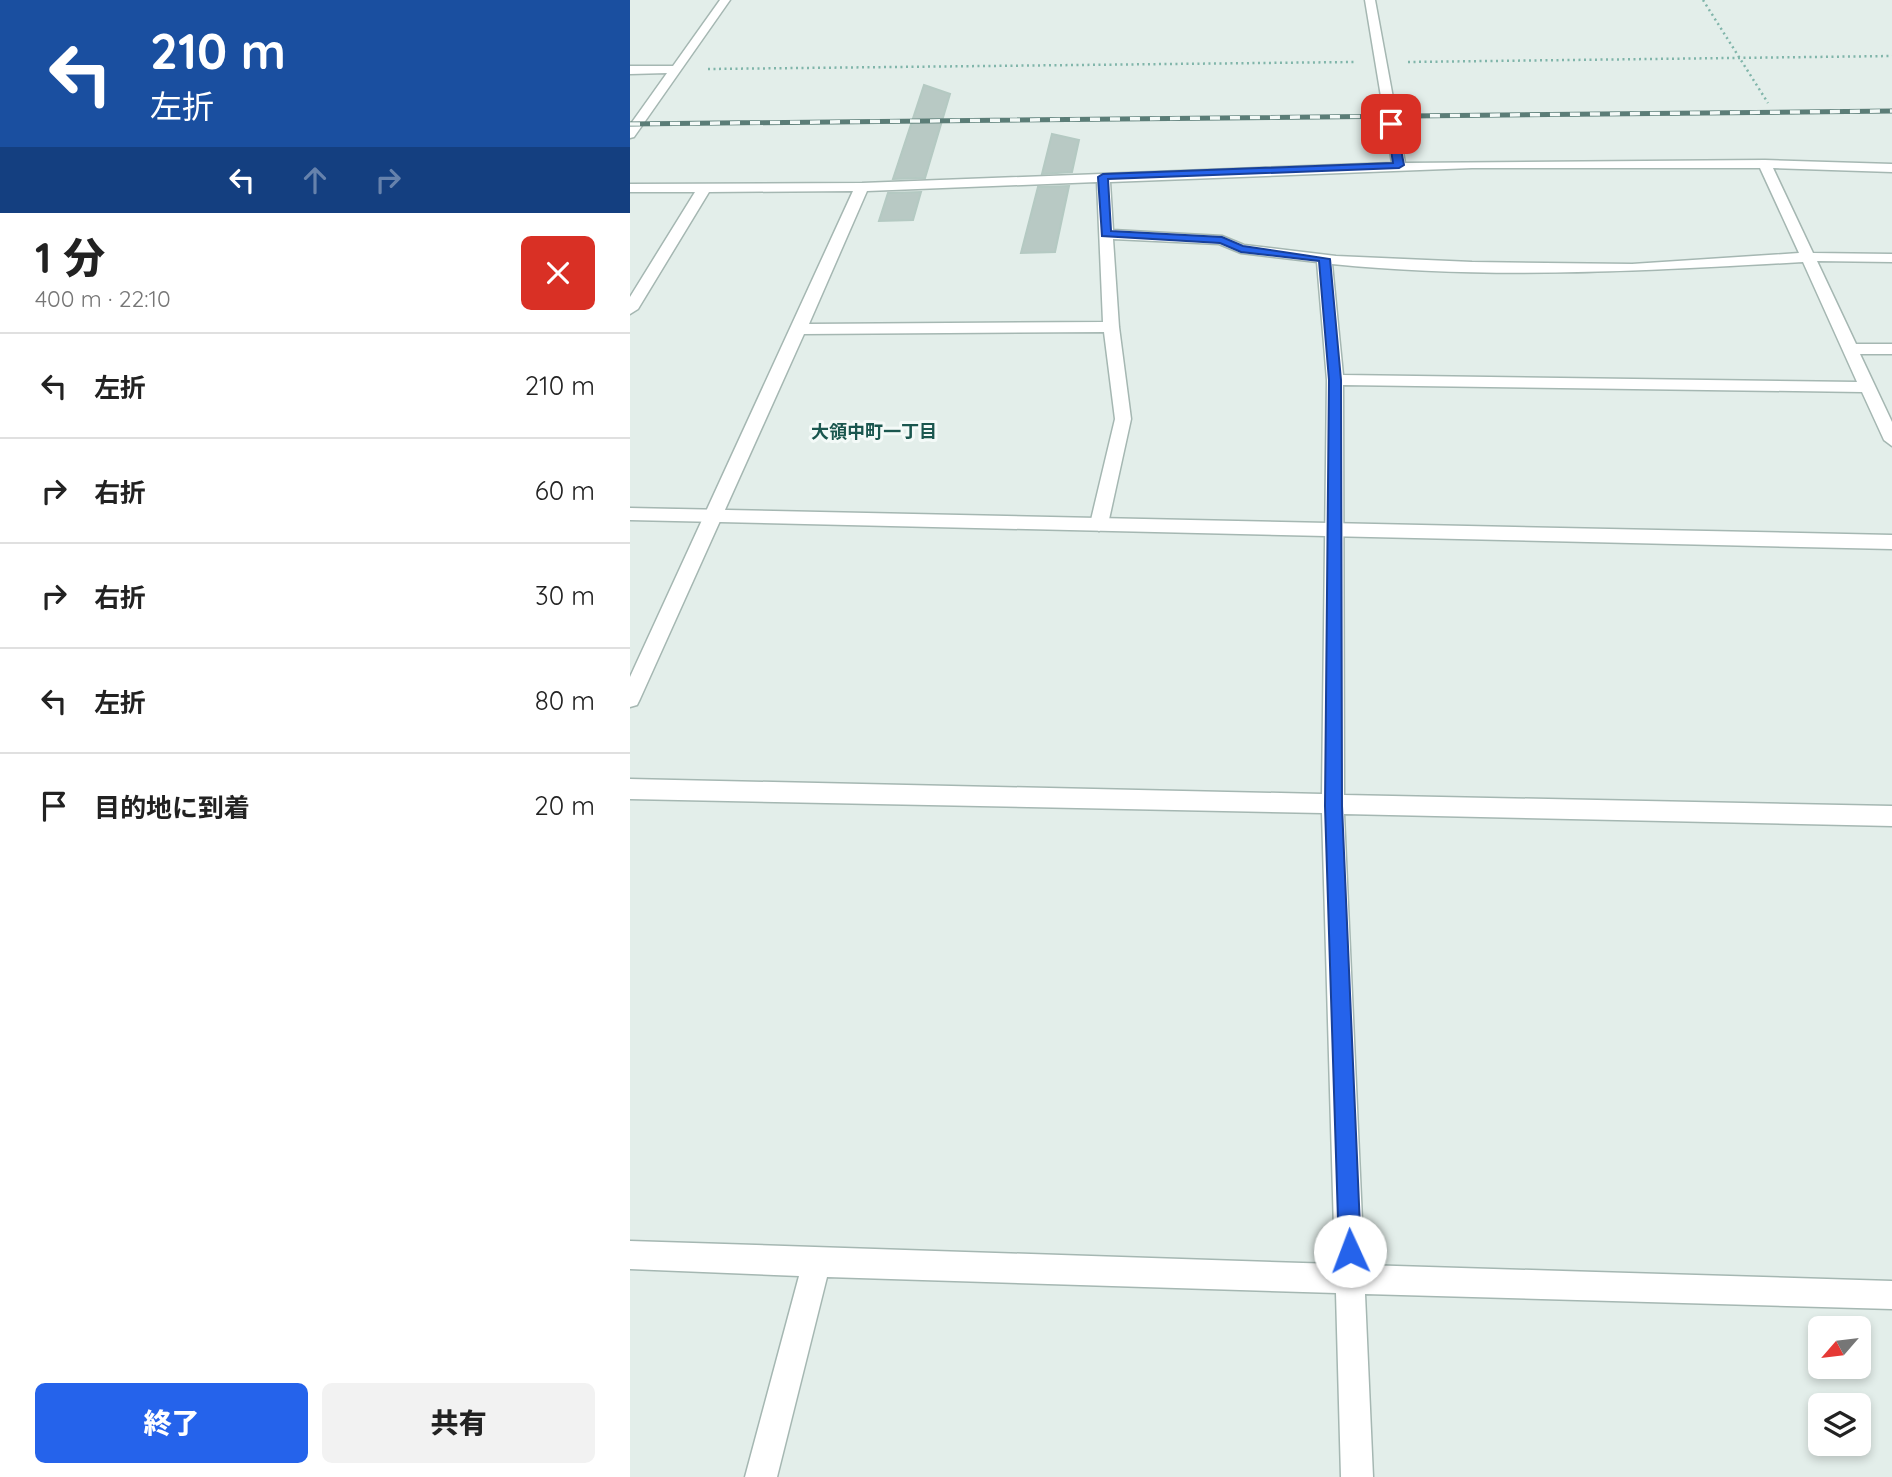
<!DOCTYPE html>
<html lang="ja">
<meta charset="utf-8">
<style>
:root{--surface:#fff;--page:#f2f2f2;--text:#222;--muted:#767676;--line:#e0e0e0;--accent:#2563eb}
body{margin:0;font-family:Quicksand,"Noto Sans JP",sans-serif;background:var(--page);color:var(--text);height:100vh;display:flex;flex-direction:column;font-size:26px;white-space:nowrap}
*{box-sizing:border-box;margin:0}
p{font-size:23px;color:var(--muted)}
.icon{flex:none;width:38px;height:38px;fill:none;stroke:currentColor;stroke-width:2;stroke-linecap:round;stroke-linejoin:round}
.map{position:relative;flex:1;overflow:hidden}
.panel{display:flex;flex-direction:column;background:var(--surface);width:630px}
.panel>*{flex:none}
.hud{background:#1a4fa0;color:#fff;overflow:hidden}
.needle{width:46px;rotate:242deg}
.tools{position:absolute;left:1178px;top:1316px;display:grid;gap:14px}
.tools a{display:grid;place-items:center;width:63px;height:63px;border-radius:10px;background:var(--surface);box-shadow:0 4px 10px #0003;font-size:35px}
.pin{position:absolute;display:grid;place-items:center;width:60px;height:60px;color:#fff;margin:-30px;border-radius:14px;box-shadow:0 4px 10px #0006}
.me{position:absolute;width:77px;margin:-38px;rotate:358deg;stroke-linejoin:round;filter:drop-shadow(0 0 5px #0008)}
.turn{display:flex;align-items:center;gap:24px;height:147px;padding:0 35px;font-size:32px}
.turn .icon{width:91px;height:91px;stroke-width:2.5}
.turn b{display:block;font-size:49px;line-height:60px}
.lanes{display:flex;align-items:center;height:66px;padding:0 35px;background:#0003;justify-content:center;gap:35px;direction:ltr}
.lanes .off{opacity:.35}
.round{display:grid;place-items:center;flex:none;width:74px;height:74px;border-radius:10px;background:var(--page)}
.summary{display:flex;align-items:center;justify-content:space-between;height:119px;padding:0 35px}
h1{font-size:42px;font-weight:800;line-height:52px}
.primary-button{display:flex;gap:14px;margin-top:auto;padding:14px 35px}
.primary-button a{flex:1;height:80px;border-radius:10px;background:var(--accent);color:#fff;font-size:28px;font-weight:800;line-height:80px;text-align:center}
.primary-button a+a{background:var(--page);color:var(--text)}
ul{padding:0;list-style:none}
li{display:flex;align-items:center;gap:21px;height:105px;padding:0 35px;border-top:2px solid var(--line)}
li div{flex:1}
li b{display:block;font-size:26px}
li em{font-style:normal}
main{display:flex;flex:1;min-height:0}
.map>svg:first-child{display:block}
.building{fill:#b8c9c4;stroke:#b4c9c2;stroke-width:2}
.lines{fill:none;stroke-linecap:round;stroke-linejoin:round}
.minor-casing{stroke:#a5b7b2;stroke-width:3}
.tertiary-casing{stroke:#a5b7b2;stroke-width:3}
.path{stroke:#80b5aa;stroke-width:2.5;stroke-dasharray:2 3.5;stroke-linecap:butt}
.minor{fill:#fff;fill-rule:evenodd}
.tertiary{fill:#fff;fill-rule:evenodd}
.rail-casing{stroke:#5b7d77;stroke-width:5}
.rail{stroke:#f4faf8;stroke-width:3.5;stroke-dasharray:10;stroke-linecap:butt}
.route{fill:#2563eb;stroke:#184099;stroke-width:2}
.labels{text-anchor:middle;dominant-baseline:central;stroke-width:6;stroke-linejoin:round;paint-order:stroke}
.far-neighbourhood-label{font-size:18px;font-weight:bold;fill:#1a564e;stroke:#f4faf8}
</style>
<main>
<section class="panel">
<div class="hud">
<div class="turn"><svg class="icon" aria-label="left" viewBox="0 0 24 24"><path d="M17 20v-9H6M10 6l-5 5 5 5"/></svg><div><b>210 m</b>左折</div></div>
<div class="lanes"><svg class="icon" aria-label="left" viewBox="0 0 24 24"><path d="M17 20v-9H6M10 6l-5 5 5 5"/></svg><svg class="icon off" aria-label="ahead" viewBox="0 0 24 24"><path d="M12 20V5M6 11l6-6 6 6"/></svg><svg class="icon off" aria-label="right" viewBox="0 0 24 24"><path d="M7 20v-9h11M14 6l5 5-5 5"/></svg></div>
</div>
<div class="summary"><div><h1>1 分</h1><p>400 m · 22:10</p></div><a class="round" style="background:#d93025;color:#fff"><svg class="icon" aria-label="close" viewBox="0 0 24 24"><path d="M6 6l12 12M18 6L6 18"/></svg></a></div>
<ul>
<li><svg class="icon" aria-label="left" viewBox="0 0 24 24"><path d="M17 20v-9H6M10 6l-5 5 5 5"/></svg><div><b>左折</b></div><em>210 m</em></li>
<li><svg class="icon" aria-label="right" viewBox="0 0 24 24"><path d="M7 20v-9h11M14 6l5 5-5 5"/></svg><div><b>右折</b></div><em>60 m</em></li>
<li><svg class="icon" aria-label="right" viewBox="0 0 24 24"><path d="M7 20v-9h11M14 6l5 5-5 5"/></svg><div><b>右折</b></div><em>30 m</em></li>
<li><svg class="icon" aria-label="left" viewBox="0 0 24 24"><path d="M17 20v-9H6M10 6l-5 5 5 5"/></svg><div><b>左折</b></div><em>80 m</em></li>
<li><svg class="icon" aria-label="arrive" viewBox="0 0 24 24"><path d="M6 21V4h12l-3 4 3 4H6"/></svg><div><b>目的地に到着</b></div><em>20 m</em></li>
</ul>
<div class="primary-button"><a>終了</a><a>共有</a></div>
</section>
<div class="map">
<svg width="1262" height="1477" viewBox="0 0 1262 1477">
<rect width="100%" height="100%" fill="#e3eeea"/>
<g class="building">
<path d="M 294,85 L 320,94 L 295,178 L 263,179 Z"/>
<path d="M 422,134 L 449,140 L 442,172 L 412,174 Z"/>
<path d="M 439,186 L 425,252 L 391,253 L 408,187 Z"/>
<path d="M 291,192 L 283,220 L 249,221 L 258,193 Z"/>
</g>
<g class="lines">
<g class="minor-casing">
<g id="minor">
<path d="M 90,0 L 100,0 L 4,137 L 0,138 L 0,125 L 37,73 L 0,74 L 0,66 L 43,66 Z"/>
<path d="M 735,0 L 745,0 L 775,163 L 1135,160 L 1262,164 L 1262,172 L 1143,168 L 1183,253 L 1262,254 L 1262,262 L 1187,261 L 1226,344 L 1262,344 L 1262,354 L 1230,354 L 1262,422 L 1262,446 L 1254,440 L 1232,392 L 713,385 L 714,795 L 1262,806 L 1262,826 L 714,814 L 734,1265 L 1262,1281 L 1262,1309 L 735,1294 L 743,1477 L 711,1477 L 706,1293 L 197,1277 L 147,1477 L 115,1477 L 169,1276 L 0,1269 L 0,1241 L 705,1264 L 692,813 L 0,799 L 0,779 L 692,794 L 697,380 L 687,262 L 611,253 L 589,244 L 483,239 L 489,327 L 501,419 L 478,524 L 469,531 L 460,524 L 485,419 L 474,332 L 174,334 L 10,699 L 7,705 L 0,707 L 0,677 L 223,191 L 79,192 L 8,309 L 0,314 L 0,297 L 65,192 L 0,192 L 0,184 L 232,183 L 762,163 ZM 842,168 L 1130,168 L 1169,253 L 1002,264 L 842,262 L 706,256 L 614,245 L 592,236 L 483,230 L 480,182 ZM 467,182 L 473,322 L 179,324 L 237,191 ZM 1173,262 L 1227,382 L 713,375 L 702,264 C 858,280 1017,271 1173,262 Z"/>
</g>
</g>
<g class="tertiary-casing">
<path id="tertiary" d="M 0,508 L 1262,535 L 1262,549 L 0,520 Z"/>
</g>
<g class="path">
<path d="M 1073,0 L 1138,103"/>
<path d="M 778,62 L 1262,56"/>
<path d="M 78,69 L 724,62"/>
</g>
<use href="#minor" class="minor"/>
<use href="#tertiary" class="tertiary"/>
<g class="rail-casing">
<path id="rail" d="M 0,124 L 1262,111"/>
</g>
<use href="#rail" class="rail"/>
</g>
<path class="route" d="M 761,121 L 766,124 L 774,165 L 769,168 L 478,179 L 481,231 L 592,237 L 613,246 L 700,259 L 711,380 L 712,806 L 731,1251 L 727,1258 L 720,1262 L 712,1258 L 709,1251 L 695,806 L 699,380 L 689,261 L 611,252 L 590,243 L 472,236 L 468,177 L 473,174 L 763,163 L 757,124 Z"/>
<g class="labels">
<g class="far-neighbourhood-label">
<text x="244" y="431">大領中町一丁目</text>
</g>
</g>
</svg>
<div class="tools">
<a><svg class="needle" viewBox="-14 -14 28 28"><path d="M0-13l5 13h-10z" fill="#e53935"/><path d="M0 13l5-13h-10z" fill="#767676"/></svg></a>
<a><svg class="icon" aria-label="layers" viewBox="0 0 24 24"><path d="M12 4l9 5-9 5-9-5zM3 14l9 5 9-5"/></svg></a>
</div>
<div class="pin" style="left:761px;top:124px;background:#d93025"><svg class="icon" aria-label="arrive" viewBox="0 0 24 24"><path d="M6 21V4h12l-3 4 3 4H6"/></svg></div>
<svg class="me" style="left:720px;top:1251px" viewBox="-20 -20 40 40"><circle r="19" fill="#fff"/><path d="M0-13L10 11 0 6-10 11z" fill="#2563eb"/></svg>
</div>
</main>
